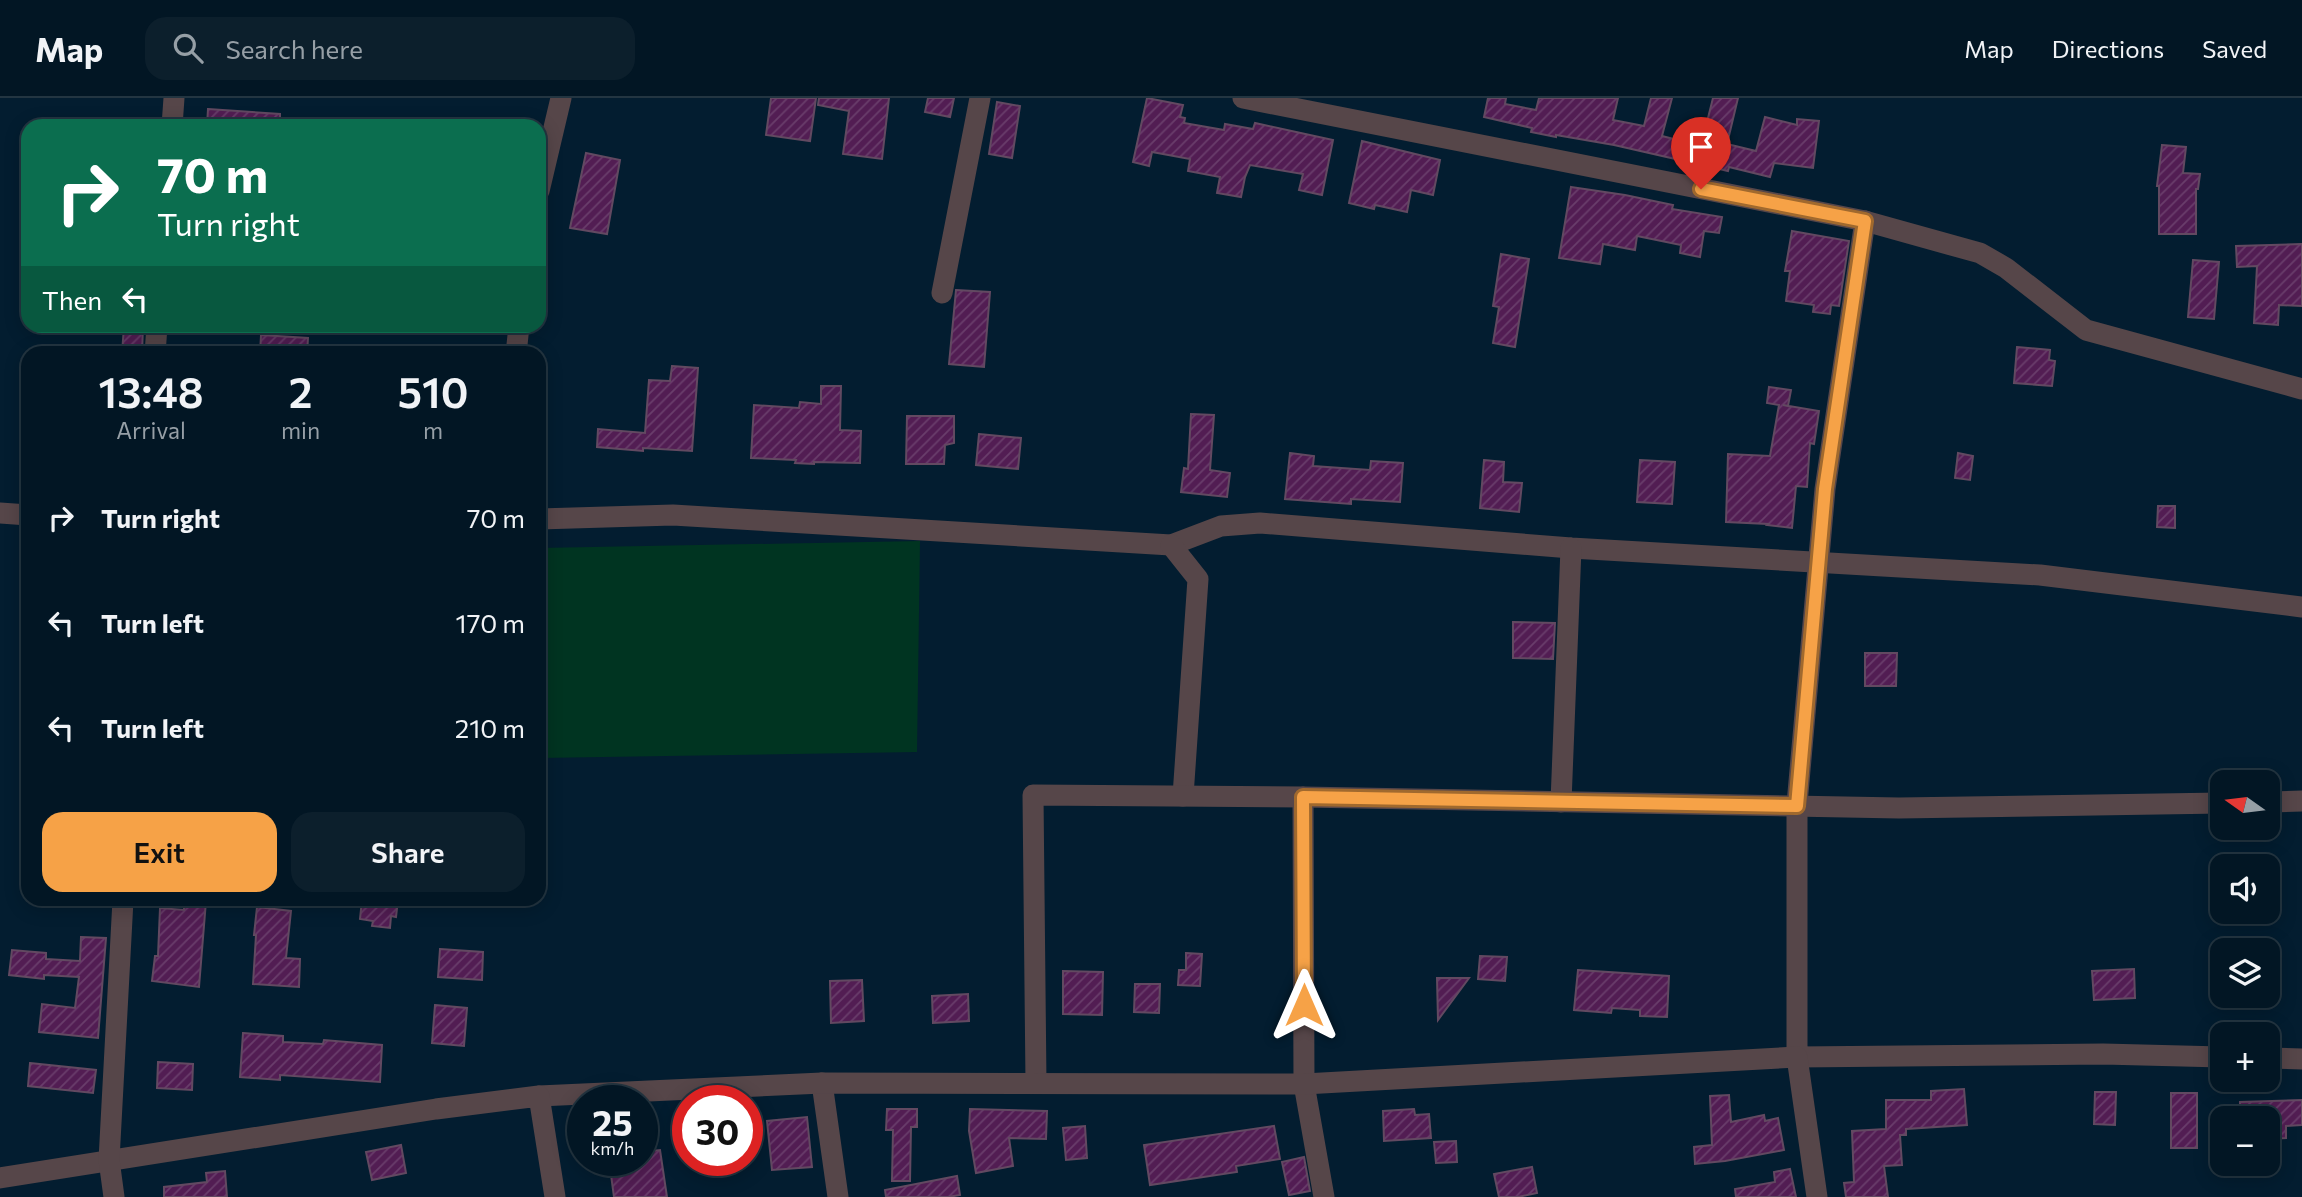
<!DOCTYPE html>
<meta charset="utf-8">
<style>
:root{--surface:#021624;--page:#0c1f2c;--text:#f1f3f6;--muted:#969fa6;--line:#233541;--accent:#f6a247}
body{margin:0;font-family:Commissioner,sans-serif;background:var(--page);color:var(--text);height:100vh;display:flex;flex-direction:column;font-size:26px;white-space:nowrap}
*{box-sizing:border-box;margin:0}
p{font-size:23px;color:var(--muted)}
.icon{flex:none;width:38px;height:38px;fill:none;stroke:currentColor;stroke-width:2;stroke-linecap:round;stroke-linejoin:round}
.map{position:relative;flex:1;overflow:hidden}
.drawer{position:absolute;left:21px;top:248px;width:525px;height:560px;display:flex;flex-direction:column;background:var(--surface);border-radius:21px;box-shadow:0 4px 18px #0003,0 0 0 2px var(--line)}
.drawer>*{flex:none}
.banner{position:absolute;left:21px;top:21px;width:525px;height:214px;border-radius:21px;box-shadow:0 4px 18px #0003,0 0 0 2px var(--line);background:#0b6e4f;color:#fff;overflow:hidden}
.needle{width:46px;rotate:284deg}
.tools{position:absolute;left:2210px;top:672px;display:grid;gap:14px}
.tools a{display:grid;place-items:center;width:70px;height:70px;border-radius:14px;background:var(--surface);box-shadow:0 4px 18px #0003,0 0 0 2px var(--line);font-size:35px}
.speed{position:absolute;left:567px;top:987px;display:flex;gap:14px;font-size:35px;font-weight:700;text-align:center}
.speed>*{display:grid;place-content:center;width:91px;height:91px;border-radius:50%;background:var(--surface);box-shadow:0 4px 18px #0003,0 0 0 2px var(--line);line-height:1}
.speed small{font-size:18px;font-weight:400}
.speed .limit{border:10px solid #d22;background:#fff;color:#111}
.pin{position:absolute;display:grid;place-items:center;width:60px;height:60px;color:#fff;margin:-72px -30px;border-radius:50% 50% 50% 0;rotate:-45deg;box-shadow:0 0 7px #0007}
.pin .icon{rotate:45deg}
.me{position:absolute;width:77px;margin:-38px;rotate:0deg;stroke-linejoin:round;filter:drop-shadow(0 0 5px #0008)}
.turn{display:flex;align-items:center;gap:24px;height:147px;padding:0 21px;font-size:32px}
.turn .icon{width:91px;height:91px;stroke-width:2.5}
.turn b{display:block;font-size:49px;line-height:60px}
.then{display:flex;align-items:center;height:66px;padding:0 21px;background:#0003;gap:14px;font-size:26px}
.eta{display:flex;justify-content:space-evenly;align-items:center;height:119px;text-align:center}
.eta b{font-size:42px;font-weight:600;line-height:49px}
.button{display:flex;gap:14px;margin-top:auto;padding:14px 21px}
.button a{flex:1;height:80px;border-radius:21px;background:var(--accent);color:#111;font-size:28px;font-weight:600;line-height:80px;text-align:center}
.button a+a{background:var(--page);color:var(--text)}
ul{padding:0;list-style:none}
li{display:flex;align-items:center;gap:21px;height:105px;padding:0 21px}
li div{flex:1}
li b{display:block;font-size:26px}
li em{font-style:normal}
header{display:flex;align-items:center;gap:42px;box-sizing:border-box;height:98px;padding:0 35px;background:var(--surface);border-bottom:2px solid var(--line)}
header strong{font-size:33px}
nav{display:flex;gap:38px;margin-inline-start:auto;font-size:24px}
.search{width:490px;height:63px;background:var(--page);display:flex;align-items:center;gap:18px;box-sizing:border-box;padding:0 24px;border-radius:21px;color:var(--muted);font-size:26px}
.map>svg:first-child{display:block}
.pitch{fill:#003421}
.building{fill:url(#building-hatch);stroke:#624961;stroke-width:2}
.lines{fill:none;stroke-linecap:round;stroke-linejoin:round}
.minor{stroke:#564649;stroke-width:21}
.route-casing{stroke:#a0692e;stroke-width:18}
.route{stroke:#f6a247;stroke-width:12}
</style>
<header>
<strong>Map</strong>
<div class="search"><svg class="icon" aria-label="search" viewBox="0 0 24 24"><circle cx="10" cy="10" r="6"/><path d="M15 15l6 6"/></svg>Search here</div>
<nav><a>Map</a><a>Directions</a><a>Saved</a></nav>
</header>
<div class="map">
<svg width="2302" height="1099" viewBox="0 0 2302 1099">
<defs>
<pattern id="building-hatch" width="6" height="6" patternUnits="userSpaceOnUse" patternTransform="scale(1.75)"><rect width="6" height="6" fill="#521d53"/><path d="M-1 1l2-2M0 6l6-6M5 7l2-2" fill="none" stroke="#693d6b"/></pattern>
</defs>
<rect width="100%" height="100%" fill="#031d30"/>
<path class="pitch" d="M 920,443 L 917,654 L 539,660 L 539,450 Z"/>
<g class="building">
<path d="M 771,0 L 816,0 L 810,43 L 766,37 Z"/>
<path d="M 819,0 L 889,0 L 882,61 L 843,56 L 849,13 L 818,7 Z"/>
<path d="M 928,0 L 954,0 L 950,19 L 925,14 Z"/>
<path d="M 1147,0 L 1183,7 L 1180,19 L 1185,20 L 1184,25 L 1224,32 L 1225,26 L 1253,31 L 1255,25 L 1333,42 L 1322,97 L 1299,92 L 1303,76 L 1250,67 L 1245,79 L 1241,99 L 1217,95 L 1220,79 L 1188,73 L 1190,61 L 1152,54 L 1149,68 L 1133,64 Z"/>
<path d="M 1488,0 L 1506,0 L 1505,6 L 1536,12 L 1539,0 L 1618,0 L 1613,22 L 1644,28 L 1651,0 L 1672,0 L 1662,38 L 1701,48 L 1713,0 L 1738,0 L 1727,46 L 1756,53 L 1765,19 L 1797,27 L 1797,21 L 1819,23 L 1813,70 L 1774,65 L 1770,79 L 1729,69 L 1728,73 L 1614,47 L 1556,37 L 1556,39 L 1531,34 L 1532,30 L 1484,19 Z"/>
<path d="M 997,4 L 1020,8 L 1012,60 L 989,56 Z"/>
<path d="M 208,11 L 280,16 L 280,28 L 207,28 Z"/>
<path d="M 1362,43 L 1440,62 L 1433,97 L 1411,92 L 1407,114 L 1375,107 L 1374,111 L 1349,105 Z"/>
<path d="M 2162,47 L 2186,49 L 2183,75 L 2200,76 L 2198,91 L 2196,91 L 2196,136 L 2159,136 L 2159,88 L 2157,88 Z"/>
<path d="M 586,55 L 620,62 L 607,136 L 570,130 Z"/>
<path d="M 1571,89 L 1625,97 L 1673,107 L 1672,111 L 1722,119 L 1719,135 L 1704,133 L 1700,159 L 1680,155 L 1681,147 L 1637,138 L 1635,152 L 1603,146 L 1600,166 L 1559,160 Z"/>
<path d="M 1792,133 L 1849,143 L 1839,208 L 1831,207 L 1830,216 L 1813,214 L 1814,207 L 1786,203 L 1790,173 L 1785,173 Z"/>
<path d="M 2302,146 L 2302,208 L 2279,207 L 2278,227 L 2254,225 L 2257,168 L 2237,169 L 2236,148 Z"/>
<path d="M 1501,156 L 1529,161 L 1515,249 L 1493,245 L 1499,209 L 1493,208 Z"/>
<path d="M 2193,162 L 2219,164 L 2214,221 L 2188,219 Z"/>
<path d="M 956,192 L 990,194 L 984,269 L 949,266 Z"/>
<path d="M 124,228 L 143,228 L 142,256 L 122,256 Z"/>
<path d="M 261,237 L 308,240 L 307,256 L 260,256 Z"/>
<path d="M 2017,249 L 2050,252 L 2049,262 L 2055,263 L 2052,288 L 2014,285 Z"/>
<path d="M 672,268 L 698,270 L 692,353 L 643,350 L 643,353 L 597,349 L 598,331 L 645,335 L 649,282 L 670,283 Z"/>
<path d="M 821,288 L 841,288 L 840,332 L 861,333 L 860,365 L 814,364 L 814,366 L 795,365 L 796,362 L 751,360 L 754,307 L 799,310 L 800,304 L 821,306 Z"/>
<path d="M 1769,289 L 1791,292 L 1788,308 L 1783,307 L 1819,313 L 1814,346 L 1810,345 L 1807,389 L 1796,388 L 1792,430 L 1767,427 L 1768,426 L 1726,424 L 1728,356 L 1770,358 L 1779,307 L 1767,305 Z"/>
<path d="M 1191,316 L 1214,317 L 1210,372 L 1230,375 L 1227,399 L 1181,394 L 1184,370 L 1188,371 Z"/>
<path d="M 907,318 L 954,318 L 954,345 L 945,347 L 944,366 L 906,366 Z"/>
<path d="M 979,336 L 1021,340 L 1018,371 L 976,367 Z"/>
<path d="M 1290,355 L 1314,358 L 1313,368 L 1370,372 L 1371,363 L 1403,365 L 1400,404 L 1351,401 L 1351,406 L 1285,401 Z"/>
<path d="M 1958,355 L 1973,358 L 1970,382 L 1955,380 Z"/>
<path d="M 1484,362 L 1504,364 L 1503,384 L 1522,385 L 1519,414 L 1480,410 Z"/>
<path d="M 1640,362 L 1675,364 L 1672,406 L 1637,404 Z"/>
<path d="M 2158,408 L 2175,408 L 2175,430 L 2157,429 Z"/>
<path d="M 1513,524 L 1555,525 L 1553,561 L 1513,560 Z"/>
<path d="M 1865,555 L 1897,555 L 1896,588 L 1865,588 Z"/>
<path d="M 184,802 L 206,803 L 199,889 L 152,883 L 155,858 L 158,858 L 160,810 L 184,812 Z"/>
<path d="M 362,802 L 398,802 L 396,819 L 391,818 L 390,830 L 372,828 L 373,823 L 360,821 Z"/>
<path d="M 257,809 L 291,813 L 286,860 L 300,861 L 299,889 L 253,886 L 256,837 L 254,837 Z"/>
<path d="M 81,839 L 106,840 L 98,940 L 39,934 L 42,906 L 75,910 L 79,879 L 44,877 L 44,881 L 9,877 L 12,852 L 46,855 L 46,861 L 80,863 Z"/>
<path d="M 440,851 L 483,854 L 482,882 L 438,879 Z"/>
<path d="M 1186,855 L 1202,856 L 1200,888 L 1178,887 L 1179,872 L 1186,872 Z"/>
<path d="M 1480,858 L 1507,859 L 1505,883 L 1478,881 Z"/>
<path d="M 2134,871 L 2135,900 L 2094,902 L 2092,873 Z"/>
<path d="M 1578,872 L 1669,878 L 1667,919 L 1640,918 L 1640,912 L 1612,910 L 1611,915 L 1574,912 Z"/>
<path d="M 1063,873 L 1103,874 L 1102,917 L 1063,916 Z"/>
<path d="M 1437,880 L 1469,880 L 1438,922 Z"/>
<path d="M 862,882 L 864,923 L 831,925 L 830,883 Z"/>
<path d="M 1135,886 L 1160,886 L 1159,915 L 1134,914 Z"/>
<path d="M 968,896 L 969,923 L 933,925 L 932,898 Z"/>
<path d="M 435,907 L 467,910 L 464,948 L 432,945 Z"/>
<path d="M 243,935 L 283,938 L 283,944 L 323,946 L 324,942 L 382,947 L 380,984 L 280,977 L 280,982 L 240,979 Z"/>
<path d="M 158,964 L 193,966 L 192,992 L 157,990 Z"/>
<path d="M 30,965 L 96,972 L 93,995 L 28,988 Z"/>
<path d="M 1964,991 L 1967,1027 L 1906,1031 L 1906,1037 L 1900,1037 L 1902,1067 L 1884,1068 L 1888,1099 L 1846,1099 L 1844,1085 L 1854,1084 L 1852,1033 L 1886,1031 L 1886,1002 L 1931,1002 L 1931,993 Z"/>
<path d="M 2095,994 L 2116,994 L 2115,1027 L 2094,1026 Z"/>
<rect x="2171" y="995" width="26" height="55"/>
<path d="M 1729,997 L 1731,1024 L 1764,1017 L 1765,1023 L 1778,1020 L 1784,1052 L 1725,1063 L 1695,1066 L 1694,1049 L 1712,1047 L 1710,998 Z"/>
<path d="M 2302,1002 L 2302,1027 L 2286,1028 L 2286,1040 L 2268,1041 L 2268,1020 L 2240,1020 L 2240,1004 Z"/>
<path d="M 887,1011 L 917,1011 L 917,1029 L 911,1029 L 910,1083 L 892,1083 L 893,1032 L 886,1032 Z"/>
<path d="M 970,1011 L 1047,1013 L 1046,1041 L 1009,1040 L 1013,1068 L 976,1075 L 969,1033 Z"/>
<path d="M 1414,1011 L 1415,1017 L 1429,1016 L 1431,1040 L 1384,1043 L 1383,1013 Z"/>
<path d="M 807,1019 L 812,1069 L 772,1072 L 767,1023 Z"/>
<path d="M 1085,1028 L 1087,1060 L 1066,1062 L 1063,1030 Z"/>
<path d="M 1274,1028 L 1280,1061 L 1236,1068 L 1237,1074 L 1150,1087 L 1144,1047 Z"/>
<path d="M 1456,1043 L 1457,1064 L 1436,1065 L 1434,1044 Z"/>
<path d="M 401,1047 L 406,1075 L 372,1082 L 366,1054 Z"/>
<path d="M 660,1052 L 667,1099 L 614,1099 L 609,1062 L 642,1062 L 642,1054 Z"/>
<path d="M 1304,1059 L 1310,1093 L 1289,1097 L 1282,1064 Z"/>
<path d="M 1532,1069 L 1537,1095 L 1518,1099 L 1499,1099 L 1494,1076 Z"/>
<path d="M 1790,1071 L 1796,1099 L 1736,1099 L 1735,1091 L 1775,1084 L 1774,1074 Z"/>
<path d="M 225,1073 L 227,1099 L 164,1099 L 164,1089 L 207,1084 L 206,1075 Z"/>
<path d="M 957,1078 L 960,1097 L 948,1099 L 886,1099 L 885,1092 Z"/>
</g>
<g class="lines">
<g class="minor">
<path d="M 1243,0 L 1865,123 L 1980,155 L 2006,170 L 2086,232 L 2302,291"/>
<path d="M 172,28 L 174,0"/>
<path d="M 539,93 L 561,0"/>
<path d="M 1865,123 L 1825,391 L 1797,706 L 1797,959 L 2103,956 L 2222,959"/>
<path d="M 942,195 L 980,0"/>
<path d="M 155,256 L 157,228"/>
<path d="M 516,256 L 519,228"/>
<path d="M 0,415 L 28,417"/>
<path d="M 539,421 L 673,417 L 1171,447 L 1221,428 L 1260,425 L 1571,450 L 2040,477 L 2302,509"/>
<path d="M 1171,447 L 1198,481 L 1183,698"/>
<path d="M 1303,699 L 1304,986 L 1324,1099"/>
<path d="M 1561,704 L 1571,450"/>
<path d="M 2268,704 L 2302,703"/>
<path d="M 2268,960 L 2302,961"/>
<path d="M 822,985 L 838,1099"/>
<path d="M 1036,985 L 1033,697 L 1303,699 L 1899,710 L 2222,705"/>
<path d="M 539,998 L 822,985 L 1304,986 L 1797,959 L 1817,1099"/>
<path d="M 0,1080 L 436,1011 L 539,998 L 555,1099"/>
<path d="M 114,1099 L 109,1062 L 123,802"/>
</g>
</g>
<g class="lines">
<g class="route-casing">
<path id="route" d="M 1304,907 L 1303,699 L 1797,708 L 1825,391 L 1865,123 L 1701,91"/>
</g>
<use href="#route" class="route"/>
</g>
</svg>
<div class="tools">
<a><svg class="needle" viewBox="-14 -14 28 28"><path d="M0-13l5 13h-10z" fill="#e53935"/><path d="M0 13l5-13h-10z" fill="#969fa6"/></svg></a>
<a><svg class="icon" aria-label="sound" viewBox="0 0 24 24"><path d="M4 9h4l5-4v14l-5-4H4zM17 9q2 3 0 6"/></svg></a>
<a><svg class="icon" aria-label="layers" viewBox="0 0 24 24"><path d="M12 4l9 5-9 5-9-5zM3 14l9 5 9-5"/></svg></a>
<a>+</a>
<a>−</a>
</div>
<div class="speed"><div>25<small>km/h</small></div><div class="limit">30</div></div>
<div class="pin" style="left:1701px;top:91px;background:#d93025"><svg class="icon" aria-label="arrive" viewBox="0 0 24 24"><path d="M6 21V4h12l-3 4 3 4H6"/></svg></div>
<svg class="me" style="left:1304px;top:907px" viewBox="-20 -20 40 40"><path d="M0-17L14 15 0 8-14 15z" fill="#f6a247" stroke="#fff" stroke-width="4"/></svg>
<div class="banner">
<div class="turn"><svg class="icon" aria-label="right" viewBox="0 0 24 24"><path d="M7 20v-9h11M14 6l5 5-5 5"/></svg><div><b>70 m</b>Turn right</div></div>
<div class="then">Then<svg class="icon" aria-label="left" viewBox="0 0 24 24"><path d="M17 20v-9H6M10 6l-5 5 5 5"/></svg></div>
</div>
<section class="drawer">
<div class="eta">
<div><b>13:48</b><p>Arrival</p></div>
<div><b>2</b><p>min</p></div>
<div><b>510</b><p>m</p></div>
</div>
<ul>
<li><svg class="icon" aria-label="right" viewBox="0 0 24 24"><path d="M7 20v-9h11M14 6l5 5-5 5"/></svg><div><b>Turn right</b></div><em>70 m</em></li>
<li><svg class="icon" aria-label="left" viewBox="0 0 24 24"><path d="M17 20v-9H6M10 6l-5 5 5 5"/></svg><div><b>Turn left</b></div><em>170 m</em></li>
<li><svg class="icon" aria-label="left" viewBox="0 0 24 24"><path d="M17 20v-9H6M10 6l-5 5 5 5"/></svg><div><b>Turn left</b></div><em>210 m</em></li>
</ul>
<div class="button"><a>Exit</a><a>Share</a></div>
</section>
</div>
